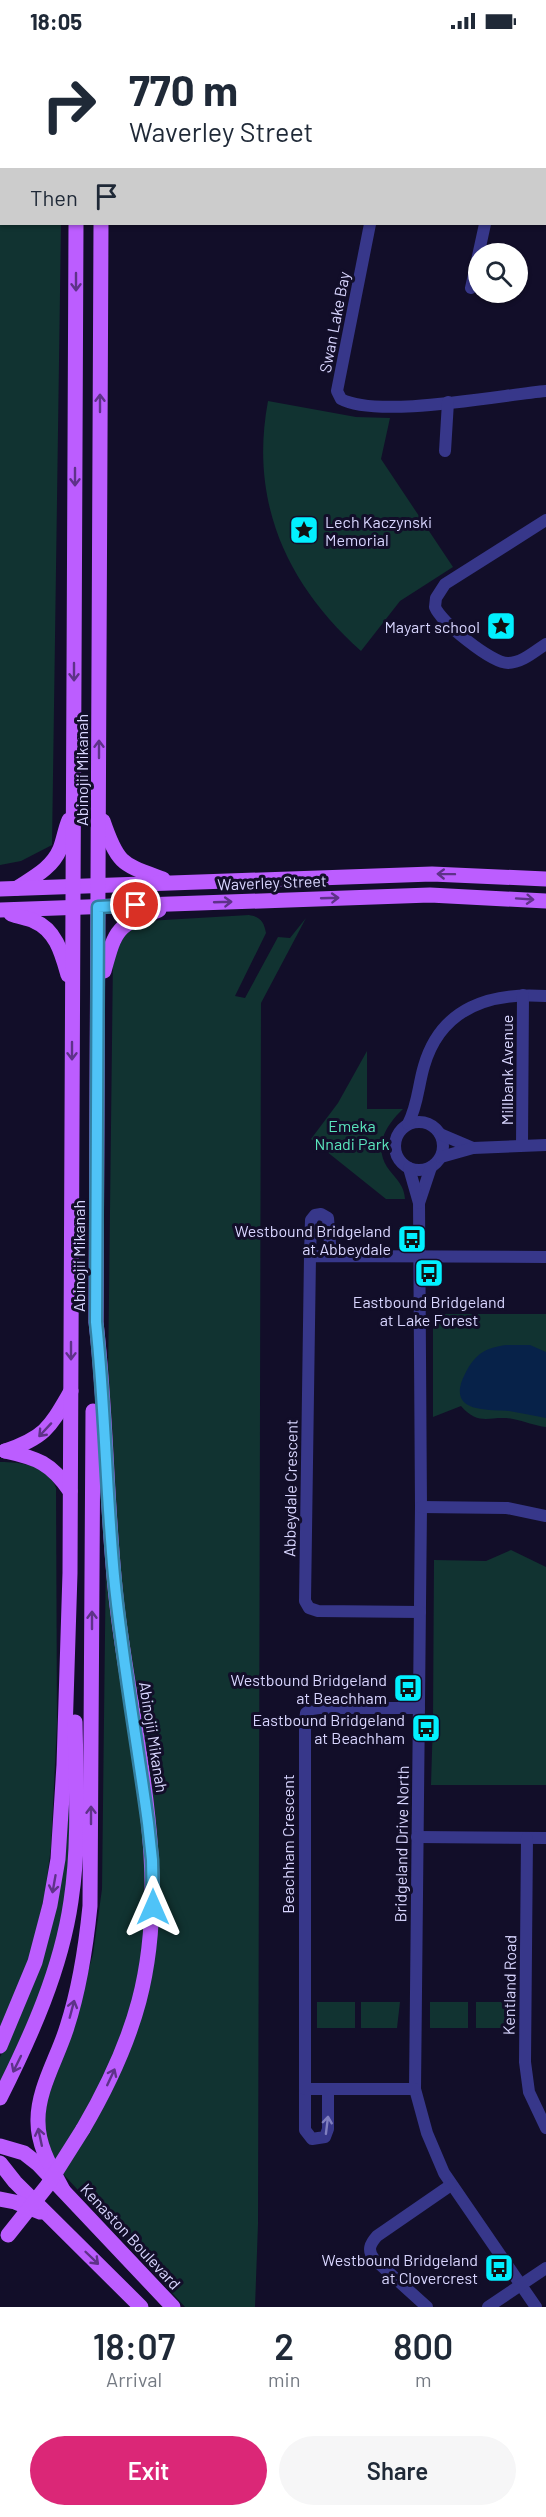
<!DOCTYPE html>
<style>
:root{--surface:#fff;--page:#f6f6f7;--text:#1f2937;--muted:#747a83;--accent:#db2777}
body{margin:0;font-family:Barlow,sans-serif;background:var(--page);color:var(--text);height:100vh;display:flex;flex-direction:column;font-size:22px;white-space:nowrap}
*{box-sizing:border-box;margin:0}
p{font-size:20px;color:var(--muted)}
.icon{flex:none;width:33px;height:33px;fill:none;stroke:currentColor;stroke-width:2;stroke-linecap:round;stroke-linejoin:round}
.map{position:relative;height:2265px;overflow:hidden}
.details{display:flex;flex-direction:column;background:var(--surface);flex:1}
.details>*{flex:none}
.top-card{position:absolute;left:0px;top:0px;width:546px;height:183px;box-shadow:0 2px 4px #0004;background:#fff;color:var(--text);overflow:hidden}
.tools{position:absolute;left:468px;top:201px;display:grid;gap:12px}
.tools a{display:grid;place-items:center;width:60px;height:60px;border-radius:50%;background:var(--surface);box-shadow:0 2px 4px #0004;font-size:30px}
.pin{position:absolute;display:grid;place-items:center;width:51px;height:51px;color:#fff;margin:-26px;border:3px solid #fff;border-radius:50%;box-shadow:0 2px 6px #0007}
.me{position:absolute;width:66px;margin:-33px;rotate:0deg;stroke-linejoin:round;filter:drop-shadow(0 0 4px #0008)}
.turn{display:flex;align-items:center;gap:21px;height:126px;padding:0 30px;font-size:27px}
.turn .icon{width:78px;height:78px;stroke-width:2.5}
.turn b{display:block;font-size:42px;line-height:51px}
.then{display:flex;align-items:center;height:57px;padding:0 30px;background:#0003;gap:12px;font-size:22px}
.eta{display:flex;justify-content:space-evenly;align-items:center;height:102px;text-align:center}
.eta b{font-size:36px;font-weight:600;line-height:42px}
.action{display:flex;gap:12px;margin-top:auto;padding:12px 30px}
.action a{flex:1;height:69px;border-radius:36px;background:var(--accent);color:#fff;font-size:24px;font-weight:600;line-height:69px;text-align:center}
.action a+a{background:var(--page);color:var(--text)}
.status{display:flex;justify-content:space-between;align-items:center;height:42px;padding:0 30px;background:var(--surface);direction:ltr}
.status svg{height:16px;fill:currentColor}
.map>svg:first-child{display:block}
.green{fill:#113331}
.water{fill:#072249}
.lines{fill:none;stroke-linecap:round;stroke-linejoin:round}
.minor{stroke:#37378a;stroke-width:12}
.major{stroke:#bc5dff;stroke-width:15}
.major-bridge{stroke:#bc5dff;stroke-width:15}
.oneway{stroke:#5e3289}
.oneway2{stroke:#807fbf}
.route-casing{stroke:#337fa1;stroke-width:15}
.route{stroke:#4fc3f7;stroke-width:10}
.labels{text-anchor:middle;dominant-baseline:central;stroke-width:6;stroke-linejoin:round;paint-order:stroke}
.street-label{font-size:16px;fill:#d9d6ff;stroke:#120e29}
.poi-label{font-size:16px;fill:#d9d6ff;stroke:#120e29;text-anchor:end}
.park-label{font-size:16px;fill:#5be7be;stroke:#120e29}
</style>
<div class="status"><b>18:05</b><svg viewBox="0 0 49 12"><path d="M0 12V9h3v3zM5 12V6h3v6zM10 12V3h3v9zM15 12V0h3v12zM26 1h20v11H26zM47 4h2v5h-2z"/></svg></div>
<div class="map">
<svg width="546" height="2265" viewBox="0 0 546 2265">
<rect width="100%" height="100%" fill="#120e29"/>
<g class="green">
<path d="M 0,0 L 64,0 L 2,2 L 2,182 L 61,182 L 52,803 L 21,819 L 0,823 Z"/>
<path d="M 268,359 L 356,375 L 390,376 L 381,417 L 453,525 L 400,559 L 361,609 C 287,543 249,460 268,359 Z"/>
<path d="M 249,873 C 261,875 264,880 266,891 L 235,954 L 245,956 L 278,895 L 290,896 L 306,876 L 261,961 L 258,2182 L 255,2265 L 185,2265 L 55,2123 L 41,2075 L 69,1998 L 93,1912 L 102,1847 L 113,915 L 125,892 L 147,879 Z"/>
<path d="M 367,1009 L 367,1067 L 403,1067 C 385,1084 372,1106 390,1129 C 398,1139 404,1144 405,1157 L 386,1157 L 311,1097 L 338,1061 Z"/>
<path d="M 437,1272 L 546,1272 L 546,1385 C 535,1384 525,1379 513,1377 C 490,1373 479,1385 461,1364 L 433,1375 L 433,1279 L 437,1279 Z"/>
<path d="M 0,1420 C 21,1420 48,1423 56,1446 L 57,1681 L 51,1805 L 45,1851 L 32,1907 L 21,1939 L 0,1989 Z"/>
<path d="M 511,1508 L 546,1525 L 546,1743 L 431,1743 L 433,1678 L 434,1518 L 486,1519 Z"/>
<path d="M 68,1755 L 70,1755 L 70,1831 L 51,1926 L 0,2043 L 0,2015 L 13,1990 Z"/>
<rect x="317" y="1960" width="38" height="26"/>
<path d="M 361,1960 L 400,1960 L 397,1986 L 361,1986 Z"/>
<rect x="430" y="1960" width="38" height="26"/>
<rect x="476" y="1960" width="38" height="26"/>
</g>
<path class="water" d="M 506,1303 L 530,1303 L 546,1310 L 546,1376 C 534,1374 522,1371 509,1369 C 486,1367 444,1371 466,1330 C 476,1311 486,1306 506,1303 Z"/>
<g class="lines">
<g class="minor">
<path d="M 544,156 L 546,156"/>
<path d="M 370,182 L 337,349 L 341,357 C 378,377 501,353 546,349"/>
<path d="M 471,246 L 485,182"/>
<path d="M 445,409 L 448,360"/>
<path d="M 546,478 L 445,542 L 436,556 L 435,565 C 441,580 491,621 508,621 C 522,621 535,609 546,602"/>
<circle cx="419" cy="1104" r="24"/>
<path d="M 408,1082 C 418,1063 418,1044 424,1024 C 441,965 491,950 546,954"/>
<path d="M 440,1092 L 473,1106"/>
<path d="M 522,1103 L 523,953"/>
<path d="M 441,1115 L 473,1106 L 546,1103"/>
<path d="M 431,1125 L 419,1161 L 421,1465 L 415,2047 L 427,2091 L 444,2131 L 536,2265"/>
<path d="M 409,1126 L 419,1161"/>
<path d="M 310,1214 L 311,1178 L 315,1173 L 321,1172 L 328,1176 L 331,1214"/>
<path d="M 421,1465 L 507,1466 L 546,1474"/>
<path d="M 420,1570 L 318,1569 L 309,1566 L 305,1559 L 310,1214 L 546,1215"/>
<path d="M 417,1795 L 546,1796"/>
<path d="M 527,1796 L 525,2020 L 529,2050 L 546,2086"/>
<path d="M 305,2047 L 305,2088 L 312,2097 L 325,2095 L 328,2087 L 328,2047"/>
<path d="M 415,2047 L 305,2047 L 305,1679 L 306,1671 L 312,1667 L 319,1666 L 419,1666"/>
<path d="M 427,2265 L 374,2217 C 367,2208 370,2202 377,2194 L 451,2143"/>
<path d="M 488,2265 L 546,2226"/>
</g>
<g class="major">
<path d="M 77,2 L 77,0"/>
<path d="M 102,2 L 102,0"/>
<path d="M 103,779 C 118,823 122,822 163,837"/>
<path d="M 17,846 C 34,835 52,826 60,807 C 64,797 65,787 69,778"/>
<path d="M 0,847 L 432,832 L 546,837"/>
<path d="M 0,868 L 430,853 L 546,859"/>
<path d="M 11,872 C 19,875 27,876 34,879 C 56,888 62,912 68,933"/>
<path d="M 104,929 C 116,885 117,884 159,868"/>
<path d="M 5,1409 C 46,1395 50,1385 71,1349"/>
<path d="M 5,1409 C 37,1416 51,1421 70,1449"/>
<path d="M 0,2004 L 35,1920 L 50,1863 L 58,1817 L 64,1723 L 70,1531 L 76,182"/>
<path d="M 0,2056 C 31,1994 61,1928 71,1859 C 80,1800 76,1739 75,1680"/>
<path d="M 83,2087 C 107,2046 127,2004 139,1959 C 173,1830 132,1693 117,1564 C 106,1469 107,1374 96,1280 L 101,182"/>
<path d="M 0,2104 L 24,2111 L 38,2122 L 173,2265"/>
<path d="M 0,2121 L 15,2140 L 141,2265"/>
<path d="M 63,2148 C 52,2127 38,2105 38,2080 C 37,2048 58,2015 67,1985 C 80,1945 86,1904 90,1864 L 93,1369"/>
<path d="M 0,2157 L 15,2160 L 40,2170"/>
</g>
<path class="major-bridge" d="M 8,2193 L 47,2144 L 83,2087"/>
</g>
<defs><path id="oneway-shaft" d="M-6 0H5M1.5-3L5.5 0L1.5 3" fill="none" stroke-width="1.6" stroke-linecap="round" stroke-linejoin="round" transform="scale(1.5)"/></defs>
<g class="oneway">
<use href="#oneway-shaft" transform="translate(76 240) rotate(90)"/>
<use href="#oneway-shaft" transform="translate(100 361) rotate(-90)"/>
<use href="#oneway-shaft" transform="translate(75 435) rotate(90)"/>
<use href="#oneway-shaft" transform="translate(74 630) rotate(90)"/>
<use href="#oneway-shaft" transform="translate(99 707) rotate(-90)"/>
<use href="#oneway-shaft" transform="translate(446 832) rotate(-179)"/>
<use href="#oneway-shaft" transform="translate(330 856) rotate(-2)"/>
<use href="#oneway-shaft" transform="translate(525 857) rotate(4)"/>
<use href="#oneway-shaft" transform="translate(223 860) rotate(-2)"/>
<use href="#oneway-shaft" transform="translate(72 1009) rotate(90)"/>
<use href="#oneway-shaft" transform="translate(71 1309) rotate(90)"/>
<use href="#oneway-shaft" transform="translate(45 1388) rotate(133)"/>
<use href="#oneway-shaft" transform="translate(92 1578) rotate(-90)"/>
<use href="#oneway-shaft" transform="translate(91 1773) rotate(-90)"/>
<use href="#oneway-shaft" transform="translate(54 1842) rotate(100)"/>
<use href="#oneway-shaft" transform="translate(72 1967) rotate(-75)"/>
<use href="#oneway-shaft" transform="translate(17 2022) rotate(116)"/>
<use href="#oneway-shaft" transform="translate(111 2035) rotate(-65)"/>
<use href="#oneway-shaft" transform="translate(40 2095) rotate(-102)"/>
<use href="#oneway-shaft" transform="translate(92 2216) rotate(44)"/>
</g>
<use class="oneway2" href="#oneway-shaft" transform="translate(327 2083) rotate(-83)"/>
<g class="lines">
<g class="route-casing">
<path id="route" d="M 136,863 L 98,865 L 96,1280 C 105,1364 106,1449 114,1534 C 122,1617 137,1699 148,1781 L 152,1818 L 153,1865"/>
</g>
<use href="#route" class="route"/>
</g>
<defs>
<g id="sight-square" transform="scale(1.5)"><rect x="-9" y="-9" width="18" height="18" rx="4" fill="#02f0ff" stroke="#120e29"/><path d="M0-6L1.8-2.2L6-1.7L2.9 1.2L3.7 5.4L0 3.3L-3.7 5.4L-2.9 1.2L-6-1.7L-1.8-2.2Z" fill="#111"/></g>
<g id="bus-square" transform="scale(1.5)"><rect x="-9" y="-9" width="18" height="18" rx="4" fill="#02f0ff" stroke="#120e29"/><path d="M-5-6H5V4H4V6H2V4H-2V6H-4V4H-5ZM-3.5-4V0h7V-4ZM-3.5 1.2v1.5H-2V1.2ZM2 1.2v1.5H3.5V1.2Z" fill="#111"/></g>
</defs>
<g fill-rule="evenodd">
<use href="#sight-square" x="304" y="488"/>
<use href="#sight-square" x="501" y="584"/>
<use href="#bus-square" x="412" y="1197"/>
<use href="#bus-square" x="429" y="1231"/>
<use href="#bus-square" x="408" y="1646"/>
<use href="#bus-square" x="426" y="1686"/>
<use href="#bus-square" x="499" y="2226"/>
</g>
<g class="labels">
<g class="street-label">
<text transform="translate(334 280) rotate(-79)">Swan Lake Bay</text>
<text transform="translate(81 728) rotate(-90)">Abinojii Mikanah</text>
<text transform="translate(272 840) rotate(-2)">Waverley Street</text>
<text transform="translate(506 1028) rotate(-90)">Millbank Avenue</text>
<text transform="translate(78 1214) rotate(-90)">Abinojii Mikanah</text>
<text transform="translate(290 1446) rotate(-89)">Abbeydale Crescent</text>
<text transform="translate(154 1695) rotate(81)">Abinojii Mikanah</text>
<text transform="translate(287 1802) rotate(-90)">Beachham Crescent</text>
<text transform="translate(401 1802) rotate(-89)">Bridgeland Drive North</text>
<text transform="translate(509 1943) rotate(-89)">Kentland Road</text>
<text transform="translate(131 2194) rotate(47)">Kenaston Boulevard</text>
</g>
<g class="poi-label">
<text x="325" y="479" text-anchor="start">Lech Kaczynski<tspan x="325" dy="18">Memorial</tspan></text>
<text x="480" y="584">Mayart school</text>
<text x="391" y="1188">Westbound Bridgeland<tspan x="391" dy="18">at Abbeydale</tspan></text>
<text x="429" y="1259" text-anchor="middle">Eastbound Bridgeland<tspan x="429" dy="18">at Lake Forest</tspan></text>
<text x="387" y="1637">Westbound Bridgeland<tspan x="387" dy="18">at Beachham</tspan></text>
<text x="405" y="1677">Eastbound Bridgeland<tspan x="405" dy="18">at Beachham</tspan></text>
<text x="478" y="2217">Westbound Bridgeland<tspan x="478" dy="18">at Clovercrest</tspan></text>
</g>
<g class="park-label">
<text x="352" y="1083">Emeka<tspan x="352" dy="18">Nnadi Park</tspan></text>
</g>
</g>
</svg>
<div class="tools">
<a><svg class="icon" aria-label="search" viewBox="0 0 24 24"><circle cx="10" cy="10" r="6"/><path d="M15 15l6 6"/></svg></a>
</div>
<div class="pin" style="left:136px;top:863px;background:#d93025"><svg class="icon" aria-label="arrive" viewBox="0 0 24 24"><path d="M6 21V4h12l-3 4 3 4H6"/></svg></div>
<svg class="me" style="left:153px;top:1865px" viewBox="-20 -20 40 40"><path d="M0-17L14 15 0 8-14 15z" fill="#4fc3f7" stroke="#fff" stroke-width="4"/></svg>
<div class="top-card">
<div class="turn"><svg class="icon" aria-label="right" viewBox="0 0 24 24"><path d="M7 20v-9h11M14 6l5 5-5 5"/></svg><div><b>770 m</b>Waverley Street</div></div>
<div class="then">Then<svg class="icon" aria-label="arrive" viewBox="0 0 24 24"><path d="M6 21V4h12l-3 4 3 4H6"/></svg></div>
</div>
</div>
<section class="details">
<div class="eta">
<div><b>18:07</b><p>Arrival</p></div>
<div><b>2</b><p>min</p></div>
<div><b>800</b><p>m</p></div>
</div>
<div class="action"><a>Exit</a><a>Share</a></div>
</section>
